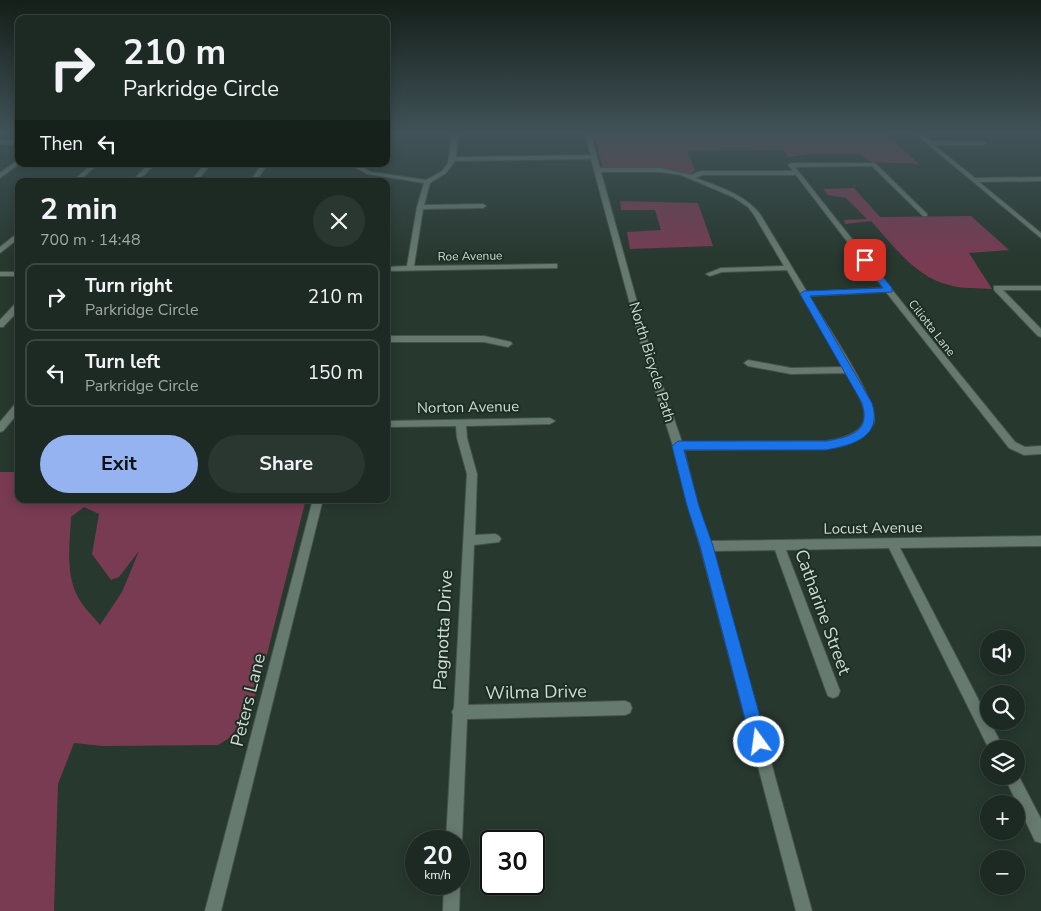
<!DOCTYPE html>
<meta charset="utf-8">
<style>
:root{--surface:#1d2a23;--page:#2a3630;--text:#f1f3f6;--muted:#a0a7a6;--line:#3b4641;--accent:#95b2f1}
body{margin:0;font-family:"Nunito Sans",sans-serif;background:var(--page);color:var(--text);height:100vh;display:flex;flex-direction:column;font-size:19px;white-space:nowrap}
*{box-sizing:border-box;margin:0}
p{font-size:16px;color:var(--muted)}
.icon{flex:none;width:28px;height:28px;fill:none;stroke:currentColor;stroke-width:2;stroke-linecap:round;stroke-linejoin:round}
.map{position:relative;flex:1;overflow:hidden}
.side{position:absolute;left:15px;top:178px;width:375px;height:325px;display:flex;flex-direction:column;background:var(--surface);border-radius:10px;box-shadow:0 2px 12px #0003,0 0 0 1px var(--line)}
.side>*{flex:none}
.banner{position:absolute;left:15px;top:15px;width:375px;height:152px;border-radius:10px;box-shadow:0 2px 12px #0003,0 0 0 1px var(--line);background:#1d2a23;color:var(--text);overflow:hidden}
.fabs{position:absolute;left:980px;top:630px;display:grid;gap:10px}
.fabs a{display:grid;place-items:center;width:45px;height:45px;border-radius:50%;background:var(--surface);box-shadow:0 2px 12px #0003,0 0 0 1px var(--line);font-size:25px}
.speed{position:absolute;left:405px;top:830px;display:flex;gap:10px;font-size:25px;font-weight:700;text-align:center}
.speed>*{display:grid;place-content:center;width:65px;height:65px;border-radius:50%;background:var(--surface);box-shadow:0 2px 12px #0003,0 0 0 1px var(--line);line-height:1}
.speed small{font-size:12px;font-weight:400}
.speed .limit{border:2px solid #111;border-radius:8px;background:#fff;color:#111}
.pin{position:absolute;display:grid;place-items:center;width:42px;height:42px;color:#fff;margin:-21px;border-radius:10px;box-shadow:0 2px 8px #0006}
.me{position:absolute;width:55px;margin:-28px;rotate:346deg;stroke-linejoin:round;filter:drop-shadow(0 0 4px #0008)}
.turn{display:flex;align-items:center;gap:18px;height:105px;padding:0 25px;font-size:22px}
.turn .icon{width:65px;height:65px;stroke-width:2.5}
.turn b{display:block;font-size:35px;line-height:42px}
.then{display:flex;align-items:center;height:48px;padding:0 25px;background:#0003;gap:10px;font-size:19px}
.round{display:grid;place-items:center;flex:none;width:52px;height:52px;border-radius:26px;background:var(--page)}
.overview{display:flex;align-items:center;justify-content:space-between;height:85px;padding:0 25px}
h1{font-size:30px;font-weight:700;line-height:38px}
.action{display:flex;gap:10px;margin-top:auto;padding:10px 25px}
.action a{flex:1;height:58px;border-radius:30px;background:var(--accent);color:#111;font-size:20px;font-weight:700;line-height:58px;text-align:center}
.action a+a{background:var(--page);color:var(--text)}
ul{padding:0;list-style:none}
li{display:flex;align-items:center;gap:15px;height:68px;margin:0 10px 8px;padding:0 15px;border:2px solid var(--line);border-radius:10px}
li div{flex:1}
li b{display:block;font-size:19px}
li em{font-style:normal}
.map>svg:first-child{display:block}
.green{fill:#783b52;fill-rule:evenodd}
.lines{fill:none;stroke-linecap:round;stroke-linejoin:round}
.minor-casing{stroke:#45534c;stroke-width:2}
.minor{fill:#677a70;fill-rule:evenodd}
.route{fill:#1a73e8;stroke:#114b97}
.labels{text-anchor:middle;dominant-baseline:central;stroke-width:4;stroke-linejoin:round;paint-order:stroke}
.far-street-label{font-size:12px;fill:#cfdad4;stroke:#1d2e25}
.street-label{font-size:15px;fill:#cfdad4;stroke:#1d2e25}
.near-street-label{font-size:18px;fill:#cfdad4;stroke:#1d2e25}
</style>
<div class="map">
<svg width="1041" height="911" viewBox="0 0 1041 911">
<rect width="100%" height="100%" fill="#27382f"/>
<g class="green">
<path d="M 593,132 L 884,132 L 919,164 L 872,162 L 859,154 L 811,154 L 788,157 L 784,150 L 687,151 L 695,170 L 691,174 L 655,168 L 603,168 Z"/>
<path d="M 854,188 L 880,217 L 971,216 L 1009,250 L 969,253 L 992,289 C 978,288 962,289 949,285 C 915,277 893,245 871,221 L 845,224 L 844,220 L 867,219 L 846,198 L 828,195 L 823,189 Z"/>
<path d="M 620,201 L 698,203 L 713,246 L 630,249 L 627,232 L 661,230 L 655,210 L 621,210 Z"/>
<path d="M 0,472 L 19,472 L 19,499 L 306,499 L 258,690 L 231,737 L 218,745 L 103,746 L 74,743 L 58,784 L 54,911 L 0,911 ZM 84,507 L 99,514 L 92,554 L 111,580 L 119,577 L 139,551 L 122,592 L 100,625 C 93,616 83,607 78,597 C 65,574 70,542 71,517 Z"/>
</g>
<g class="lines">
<g class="minor-casing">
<g id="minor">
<path d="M 452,132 L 458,132 L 456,157 L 591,155 L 584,132 L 590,132 L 600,168 L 660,168 L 691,175 L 701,171 L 793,171 L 788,165 L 791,163 L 875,163 L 927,214 L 927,216 L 923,216 L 872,166 L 795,167 L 924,330 L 1015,442 L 1025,447 L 1041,446 L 1041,454 L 1024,455 L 1009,448 L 886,292 L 809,296 C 822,318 879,401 874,422 C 873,426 870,428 867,431 C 856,445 842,446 826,449 L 684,450 L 698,506 L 710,541 L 1041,536 L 1041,546 L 900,548 L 1004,749 L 989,749 L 889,548 L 786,550 L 840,691 L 838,696 L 833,698 L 828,696 L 826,691 L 775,550 L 713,551 L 812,911 L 796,911 L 700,546 L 688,506 L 673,446 L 642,349 L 591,159 L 455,161 L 446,173 L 430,183 L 424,205 L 483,204 L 486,206 L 483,208 L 423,209 L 414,266 L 554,264 L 557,264 L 557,268 L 386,271 L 386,267 L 407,266 L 417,207 L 424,183 L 367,174 L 349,164 L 356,164 L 371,172 L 426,180 L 442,171 L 448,163 ZM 601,172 L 660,172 L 681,175 L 733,197 L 748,207 L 754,215 L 784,266 L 721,268 L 706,274 L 710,276 L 722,272 L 787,270 L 843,367 L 791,368 L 748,360 L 744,363 L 748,366 L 791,374 L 846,373 C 868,410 880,433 826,441 L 682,442 L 650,349 ZM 702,175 L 796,175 L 883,288 L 807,292 L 760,214 C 744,194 719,187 696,178 Z"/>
<path d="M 913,132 L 919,132 L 931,141 L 985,142 L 985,144 L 983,145 L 934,145 L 975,178 L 1041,177 L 1041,181 L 979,182 L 1041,233 L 1041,238 Z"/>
<path d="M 0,140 L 19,141 L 19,145 L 0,144 Z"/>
<path d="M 19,159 L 19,164 L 0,178 L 0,173 Z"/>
<path d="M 92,164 L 98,164 L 79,181 L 73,181 Z"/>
<path d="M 149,164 L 155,164 L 138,181 L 132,181 Z"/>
<path d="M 205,164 L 211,164 L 197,181 L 191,181 Z"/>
<path d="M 262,164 L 268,164 L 256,181 L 250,181 Z"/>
<path d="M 19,232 L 19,238 L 0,253 L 0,247 Z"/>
<rect x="0" y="272" width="19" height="4"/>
<path d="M 994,286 L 1041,286 L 1041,290 L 1003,290 L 1041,329 L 1041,337 L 1038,336 L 994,290 Z"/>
<path d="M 16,303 L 19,303 L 19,310 L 3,327 L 0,327 L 0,320 Z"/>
<path d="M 386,336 L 484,336 L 511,342 L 512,344 L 508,347 L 484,342 L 386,342 Z"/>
<path d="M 19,402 L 19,412 L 3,431 L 0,432 L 0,422 L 16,403 Z"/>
<path d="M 550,418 L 555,421 L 550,424 L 466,426 L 467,438 L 477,474 L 475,535 L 495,534 L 499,536 L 501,539 L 499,542 L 474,545 L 468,705 L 625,701 L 630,703 L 632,708 L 630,713 L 625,715 L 467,719 L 462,841 L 459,847 L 459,841 L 446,841 L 453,715 L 452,712 L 454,708 L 467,474 L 457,438 L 456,426 L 386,427 L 386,421 Z"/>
<path d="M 313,499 L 323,499 L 221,911 L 205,911 Z"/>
<path d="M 1016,771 L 1041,819 L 1041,843 L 1035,841 L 1004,776 L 1016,776 Z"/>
<path d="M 459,880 L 460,884 L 459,911 L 443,911 L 444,884 L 459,884 Z"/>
</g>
</g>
<use href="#minor" class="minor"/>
</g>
<linearGradient id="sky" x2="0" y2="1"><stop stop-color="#151f1a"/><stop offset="0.51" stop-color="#415358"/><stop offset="1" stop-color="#415358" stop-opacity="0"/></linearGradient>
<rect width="1041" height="260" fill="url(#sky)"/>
<path class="route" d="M 865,258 L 868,259 L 892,288 L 892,292 L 810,296 L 872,403 C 883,437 853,445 826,450 L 684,450 L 699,506 L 713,546 L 767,742 L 765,748 L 759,750 L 754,748 L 751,742 L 700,546 L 687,506 L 672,446 L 678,441 L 826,441 C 850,437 871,432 862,403 L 800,294 L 804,291 L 883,288 L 861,260 Z"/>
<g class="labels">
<g class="far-street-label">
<text transform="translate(470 256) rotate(-1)">Roe Avenue</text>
<text transform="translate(932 328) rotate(52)">Ciliotta Lane</text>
</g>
<g class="street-label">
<text transform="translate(652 362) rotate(73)">North Bicycle Path</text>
<text transform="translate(468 407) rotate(-1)">Norton Avenue</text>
<text transform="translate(873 528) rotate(-1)">Locust Avenue</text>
</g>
<g class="near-street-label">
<text transform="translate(823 612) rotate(70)">Catharine Street</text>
<text transform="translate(443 630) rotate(-87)">Pagnotta Drive</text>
<text transform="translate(536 692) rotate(-1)">Wilma Drive</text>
<text transform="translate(248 700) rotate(-76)">Peters Lane</text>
</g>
</g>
</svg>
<div class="fabs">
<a><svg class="icon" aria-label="sound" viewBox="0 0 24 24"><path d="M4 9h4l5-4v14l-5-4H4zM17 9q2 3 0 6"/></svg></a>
<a><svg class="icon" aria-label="search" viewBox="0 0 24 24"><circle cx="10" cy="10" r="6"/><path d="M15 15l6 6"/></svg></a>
<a><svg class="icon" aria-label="layers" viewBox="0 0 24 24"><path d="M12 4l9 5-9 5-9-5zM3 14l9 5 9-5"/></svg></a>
<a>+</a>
<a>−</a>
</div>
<div class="speed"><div>20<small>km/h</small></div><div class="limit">30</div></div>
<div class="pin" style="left:865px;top:260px;background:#d93025"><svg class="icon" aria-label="arrive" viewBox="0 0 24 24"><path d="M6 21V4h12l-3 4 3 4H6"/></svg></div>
<svg class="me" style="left:759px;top:742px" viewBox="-20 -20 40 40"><circle r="17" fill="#1a73e8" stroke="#fff" stroke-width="3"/><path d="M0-11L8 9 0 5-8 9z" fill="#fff"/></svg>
<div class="banner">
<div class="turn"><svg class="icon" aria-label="right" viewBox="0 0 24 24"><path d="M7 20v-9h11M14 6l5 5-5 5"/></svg><div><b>210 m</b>Parkridge Circle</div></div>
<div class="then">Then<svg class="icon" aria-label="left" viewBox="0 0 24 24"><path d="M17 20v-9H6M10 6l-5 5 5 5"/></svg></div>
</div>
<section class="side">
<div class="overview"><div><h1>2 min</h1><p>700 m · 14:48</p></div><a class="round"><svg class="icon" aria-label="close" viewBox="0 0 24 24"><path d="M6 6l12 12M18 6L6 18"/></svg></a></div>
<ul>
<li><svg class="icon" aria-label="right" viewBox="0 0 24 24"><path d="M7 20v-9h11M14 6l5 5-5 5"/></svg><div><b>Turn right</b><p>Parkridge Circle</p></div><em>210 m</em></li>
<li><svg class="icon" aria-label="left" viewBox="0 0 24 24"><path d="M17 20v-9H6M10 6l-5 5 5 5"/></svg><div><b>Turn left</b><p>Parkridge Circle</p></div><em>150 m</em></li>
</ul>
<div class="action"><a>Exit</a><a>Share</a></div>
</section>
</div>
